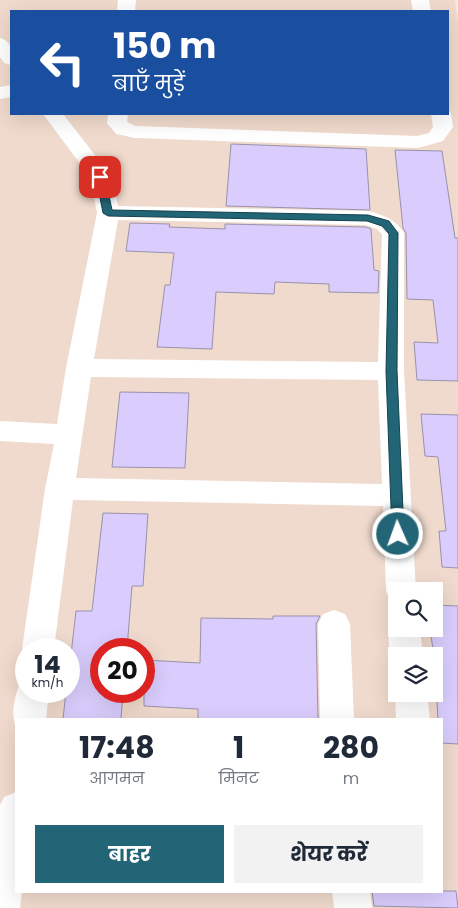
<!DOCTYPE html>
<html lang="hi">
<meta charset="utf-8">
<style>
:root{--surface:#fff;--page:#f2f2f3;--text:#1f2937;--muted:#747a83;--accent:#216576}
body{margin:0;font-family:Poppins,"Noto Sans Devanagari",sans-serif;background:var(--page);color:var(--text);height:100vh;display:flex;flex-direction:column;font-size:19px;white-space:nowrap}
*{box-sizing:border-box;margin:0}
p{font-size:16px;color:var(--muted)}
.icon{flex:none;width:28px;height:28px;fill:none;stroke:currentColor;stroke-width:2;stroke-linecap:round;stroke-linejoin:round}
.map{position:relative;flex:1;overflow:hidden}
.panel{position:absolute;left:15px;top:718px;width:428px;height:175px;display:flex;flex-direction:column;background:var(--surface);border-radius:0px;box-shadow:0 5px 20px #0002}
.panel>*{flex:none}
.guide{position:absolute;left:10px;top:10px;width:439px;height:105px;border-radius:0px;box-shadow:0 5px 20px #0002;background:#1a4fa0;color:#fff;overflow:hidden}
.buttons{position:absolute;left:388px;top:582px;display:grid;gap:10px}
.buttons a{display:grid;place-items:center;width:55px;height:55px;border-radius:0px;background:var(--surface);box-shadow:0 5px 20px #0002;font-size:25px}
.speed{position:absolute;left:15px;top:638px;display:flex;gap:10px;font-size:25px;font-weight:700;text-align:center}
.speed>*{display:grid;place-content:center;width:65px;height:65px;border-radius:50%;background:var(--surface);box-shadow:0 5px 20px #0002;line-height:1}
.speed small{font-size:12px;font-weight:400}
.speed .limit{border:8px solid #d22;background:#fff;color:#111}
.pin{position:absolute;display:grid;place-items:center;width:42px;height:42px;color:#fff;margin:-21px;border-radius:10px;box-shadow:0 2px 8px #0006}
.me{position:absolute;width:55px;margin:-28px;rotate:358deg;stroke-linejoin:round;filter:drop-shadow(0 0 4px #0008)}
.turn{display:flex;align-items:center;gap:18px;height:105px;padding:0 20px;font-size:22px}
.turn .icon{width:65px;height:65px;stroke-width:2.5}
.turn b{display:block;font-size:35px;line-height:42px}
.eta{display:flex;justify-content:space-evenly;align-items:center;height:85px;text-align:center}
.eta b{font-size:30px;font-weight:700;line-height:35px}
.action{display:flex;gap:10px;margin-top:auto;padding:10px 20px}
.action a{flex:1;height:58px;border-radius:0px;background:var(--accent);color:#fff;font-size:20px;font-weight:700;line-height:58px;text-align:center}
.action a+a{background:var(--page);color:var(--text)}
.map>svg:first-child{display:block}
.industrial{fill:#f0dacd;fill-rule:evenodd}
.building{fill:#dacdfd;stroke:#9892aa}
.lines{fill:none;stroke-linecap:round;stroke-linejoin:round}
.minor{fill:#fff;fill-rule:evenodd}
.route{fill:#216576;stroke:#15424d}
</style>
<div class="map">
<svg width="458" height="908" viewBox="0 0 458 908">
<rect width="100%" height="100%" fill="#fce9da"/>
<path class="industrial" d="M 0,0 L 455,0 L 458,24 L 458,908 L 0,908 ZM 11,11 L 448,11 L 448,114 L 11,114 ZM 396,591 L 434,591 L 434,629 L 396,629 ZM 26,649 L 69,649 L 69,691 L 26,691 ZM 101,649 L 144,649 L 144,691 L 101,691 ZM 396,656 L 434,656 L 434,694 L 396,694 ZM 16,719 L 441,719 L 441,891 L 16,891 Z"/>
<g class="building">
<path d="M 231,144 L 366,149 L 370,210 L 226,206 Z"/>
<path d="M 395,150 L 442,151 L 455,238 L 458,238 L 458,381 L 417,380 L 414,342 L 438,343 L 433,300 L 407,299 L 406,233 L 403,228 Z"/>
<path d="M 130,223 L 170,224 L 169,227 L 225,229 L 225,224 L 366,227 L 371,229 L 374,270 L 379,271 L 378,293 L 329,292 L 329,284 L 275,282 L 274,294 L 216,292 L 212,349 L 157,347 L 165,285 L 170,285 L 174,253 L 126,251 Z"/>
<path d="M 120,392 L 189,393 L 185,468 L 112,467 Z"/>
<path d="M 421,414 L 458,415 L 458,568 L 442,567 L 439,531 L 446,531 L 438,457 L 425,456 Z"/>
<path d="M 103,513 L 148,514 L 143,586 L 132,586 L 127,649 L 101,649 L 101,691 L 123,691 L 121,719 L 63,719 L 66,691 L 69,691 L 69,672 L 76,611 L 92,611 Z"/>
<path d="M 434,605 L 458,606 L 458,744 L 441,743 L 441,719 L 438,719 L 434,656 L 430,629 L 434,629 Z"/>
<path d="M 273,616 L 320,616 L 316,624 L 318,719 L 198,719 L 198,709 L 144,706 L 144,660 L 200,663 L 201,618 L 273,619 Z"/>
<path d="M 372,891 L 456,891 L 458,908 L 374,906 Z"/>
</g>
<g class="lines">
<g class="minor">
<path d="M 118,0 L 136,0 L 135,11 L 117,11 Z"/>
<path d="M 411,0 L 429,0 L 431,11 L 413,11 Z"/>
<path d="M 0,38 C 14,42 11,53 11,65 L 4,63 L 0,57 Z"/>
<path d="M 11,85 L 11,97 L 0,99 L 0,87 Z"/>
<path d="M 448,110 L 451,114 L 453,127 L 443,141 L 418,148 L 135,138 L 116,134 L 107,123 L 108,114 L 128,114 L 127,122 L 135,126 L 417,136 L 429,133 L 433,127 L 431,114 L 448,114 Z"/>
<path d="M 43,114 L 63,114 L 112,177 L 118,206 L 368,211 C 384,215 395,219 404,233 L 404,371 L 416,591 L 396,591 L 396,602 L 390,600 L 386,591 L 383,506 L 73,500 L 54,649 L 26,649 L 26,658 L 22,649 L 45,489 L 54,444 L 0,441 L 0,421 L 57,424 L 66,368 L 97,213 L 90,177 ZM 118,220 L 366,225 L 377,229 L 382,234 L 378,362 L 94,359 ZM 91,377 L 378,380 L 382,484 L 76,478 Z"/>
<path d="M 334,610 L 345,614 L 350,624 L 354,719 L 320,719 L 318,624 L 323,614 Z"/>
<path d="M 396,618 L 396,629 L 420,629 L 423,656 L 396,656 L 396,666 C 388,653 386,633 393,619 Z"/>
<path d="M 26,679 L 26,691 L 49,691 L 46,719 L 16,719 L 16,728 C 10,713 15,695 21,680 Z"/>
<path d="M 396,690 L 396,694 L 427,694 L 430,719 L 396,719 L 395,694 Z"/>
<path d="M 16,792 L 16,891 L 22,891 L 20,908 L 0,908 L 0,805 L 4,797 Z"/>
<path d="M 332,891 L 370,891 L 372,908 L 334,908 Z"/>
</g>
</g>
<path class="route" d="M 97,175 L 104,175 L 105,177 L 112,210 L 368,215 L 389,221 L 398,233 L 397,371 L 404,534 L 403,537 L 394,537 L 392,534 L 386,371 L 389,234 L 382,226 L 367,221 L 108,216 L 103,213 L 96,177 Z"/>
</svg>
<div class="buttons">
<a><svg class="icon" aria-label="search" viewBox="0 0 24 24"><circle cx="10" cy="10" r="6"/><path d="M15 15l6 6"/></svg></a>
<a><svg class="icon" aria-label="layers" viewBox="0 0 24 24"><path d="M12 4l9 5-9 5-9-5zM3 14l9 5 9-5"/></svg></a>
</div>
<div class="speed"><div>14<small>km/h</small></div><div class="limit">20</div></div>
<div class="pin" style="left:100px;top:177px;background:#d93025"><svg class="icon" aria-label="arrive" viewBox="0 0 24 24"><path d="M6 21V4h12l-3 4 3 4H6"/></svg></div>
<svg class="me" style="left:398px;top:534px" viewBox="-20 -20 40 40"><circle r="17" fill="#216576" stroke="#fff" stroke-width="3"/><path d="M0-11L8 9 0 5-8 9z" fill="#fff"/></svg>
<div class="guide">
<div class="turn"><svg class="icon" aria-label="left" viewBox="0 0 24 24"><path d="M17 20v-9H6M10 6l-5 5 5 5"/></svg><div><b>150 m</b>बाएँ मुड़ें</div></div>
</div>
<section class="panel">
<div class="eta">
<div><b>17:48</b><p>आगमन</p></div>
<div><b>1</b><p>मिनट</p></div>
<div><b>280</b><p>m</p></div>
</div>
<div class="action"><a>बाहर</a><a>शेयर करें</a></div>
</section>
</div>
